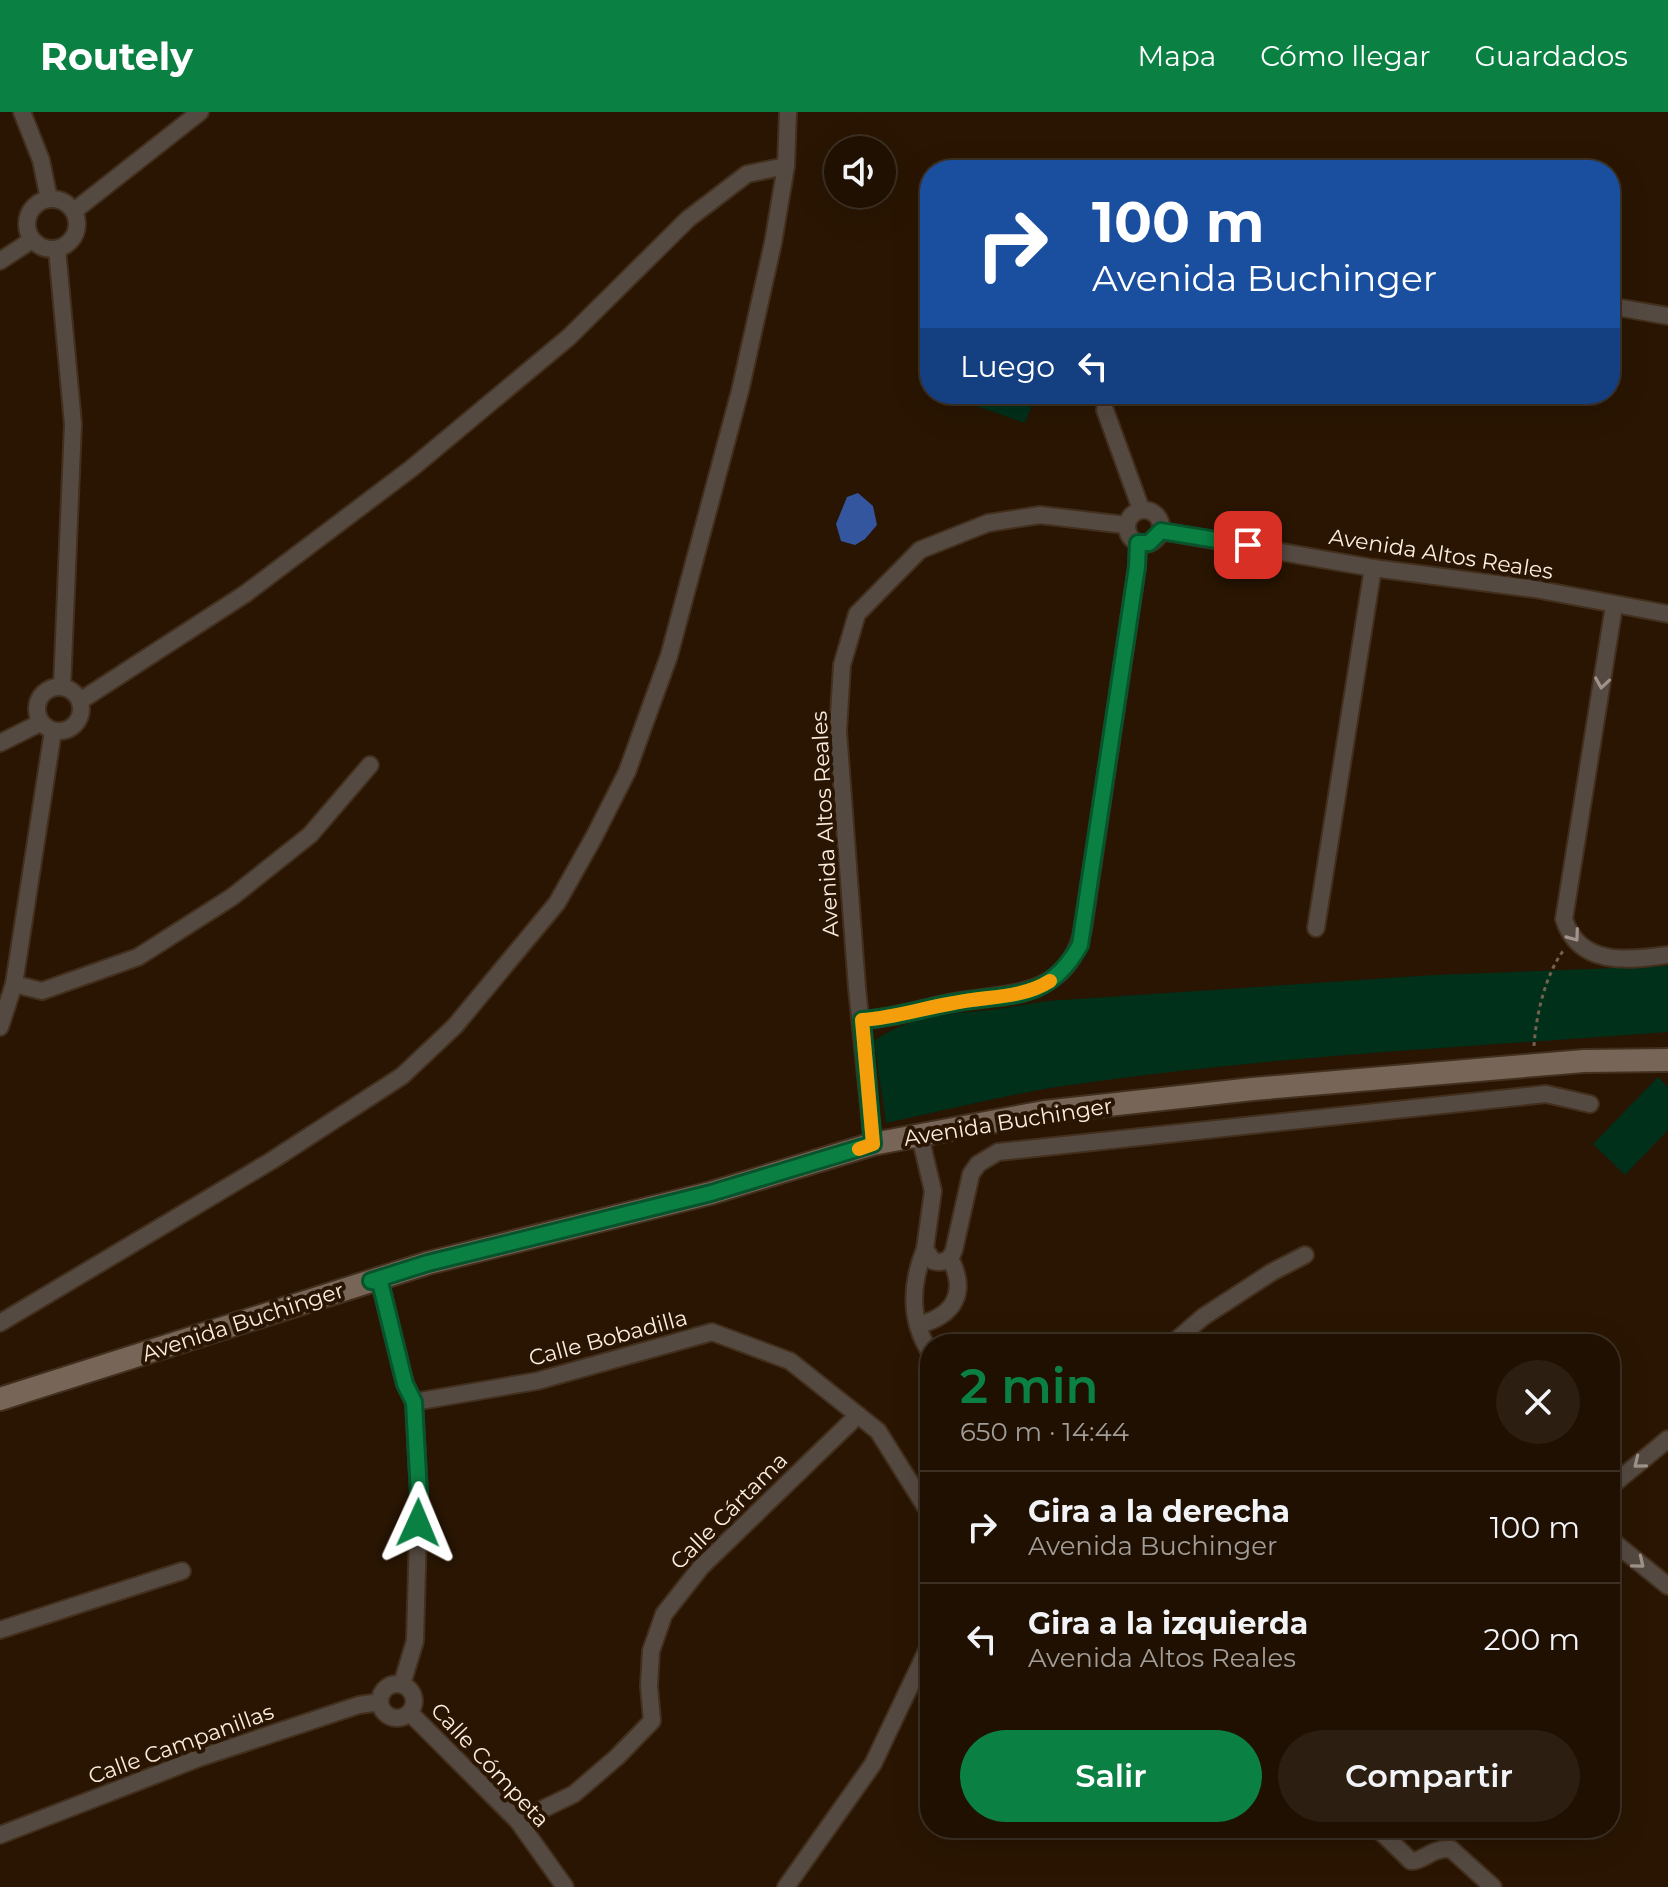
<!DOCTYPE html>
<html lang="es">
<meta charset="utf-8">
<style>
:root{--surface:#1f1002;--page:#2c1e11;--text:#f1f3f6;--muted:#a19d99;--line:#3c3024;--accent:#0b8043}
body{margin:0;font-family:Montserrat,sans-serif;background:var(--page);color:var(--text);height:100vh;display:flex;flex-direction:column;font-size:30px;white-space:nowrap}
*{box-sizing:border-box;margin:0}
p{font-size:26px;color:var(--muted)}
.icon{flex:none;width:44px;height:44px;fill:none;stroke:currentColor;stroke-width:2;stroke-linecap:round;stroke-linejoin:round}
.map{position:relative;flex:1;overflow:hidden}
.sheet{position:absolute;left:920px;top:1222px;width:700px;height:504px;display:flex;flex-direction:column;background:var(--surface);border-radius:32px;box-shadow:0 8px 32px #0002,0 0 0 2px var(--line)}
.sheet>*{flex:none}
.guide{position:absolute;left:920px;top:48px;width:700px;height:244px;border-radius:32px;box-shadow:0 8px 32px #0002,0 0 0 2px var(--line);background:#1a4fa0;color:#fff;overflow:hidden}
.fabs{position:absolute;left:824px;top:24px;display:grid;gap:16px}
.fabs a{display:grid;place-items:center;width:72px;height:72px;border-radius:50%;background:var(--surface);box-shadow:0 8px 32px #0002,0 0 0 2px var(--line);font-size:40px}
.pin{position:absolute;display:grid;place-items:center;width:68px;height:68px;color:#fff;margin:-34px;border-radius:16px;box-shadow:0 4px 12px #0006}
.me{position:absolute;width:88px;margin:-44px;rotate:1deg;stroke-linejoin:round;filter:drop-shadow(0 0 6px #0008)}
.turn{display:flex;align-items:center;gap:28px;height:168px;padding:0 40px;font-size:36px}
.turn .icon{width:104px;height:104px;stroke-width:2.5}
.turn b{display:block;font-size:56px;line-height:68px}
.then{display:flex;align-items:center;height:76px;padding:0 40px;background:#0003;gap:16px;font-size:30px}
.round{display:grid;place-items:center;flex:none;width:84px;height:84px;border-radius:42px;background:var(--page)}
.headline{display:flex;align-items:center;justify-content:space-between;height:136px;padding:0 40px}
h1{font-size:48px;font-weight:600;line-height:60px;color:var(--accent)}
.action{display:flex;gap:16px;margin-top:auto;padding:16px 40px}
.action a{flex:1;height:92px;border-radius:48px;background:var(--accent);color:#fff;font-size:32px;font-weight:600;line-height:92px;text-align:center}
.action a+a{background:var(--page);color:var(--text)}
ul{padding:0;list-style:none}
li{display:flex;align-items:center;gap:24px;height:112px;padding:0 40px;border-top:2px solid var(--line)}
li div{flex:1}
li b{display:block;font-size:30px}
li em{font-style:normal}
header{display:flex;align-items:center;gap:48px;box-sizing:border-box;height:112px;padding:0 40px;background:var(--accent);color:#fff}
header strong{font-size:38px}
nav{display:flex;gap:44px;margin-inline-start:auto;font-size:28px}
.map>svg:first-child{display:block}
.green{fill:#002f1a}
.water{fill:#34569e}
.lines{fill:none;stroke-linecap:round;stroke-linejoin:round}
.street-casing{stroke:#422f1d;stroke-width:20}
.secondary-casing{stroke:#422f1d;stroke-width:26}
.path{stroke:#746251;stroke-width:3;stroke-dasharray:4 4;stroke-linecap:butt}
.street{stroke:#554a41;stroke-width:16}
.secondary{stroke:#776557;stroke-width:22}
.oneway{stroke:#a09389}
.route-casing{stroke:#07532c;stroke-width:20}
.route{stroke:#0b8043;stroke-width:14}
.slow{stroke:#f59e0b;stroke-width:14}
.labels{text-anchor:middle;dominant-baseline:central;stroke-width:8;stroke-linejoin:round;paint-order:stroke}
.street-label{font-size:22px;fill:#fbede0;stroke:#291502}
</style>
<header>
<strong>Routely</strong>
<nav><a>Mapa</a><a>Cómo llegar</a><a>Guardados</a></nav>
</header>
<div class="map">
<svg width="1668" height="1775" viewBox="0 0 1668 1775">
<rect width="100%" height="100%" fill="#291502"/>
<g class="green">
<path d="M 941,282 L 1036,282 L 1025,311 Z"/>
<path d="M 1668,854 L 1668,920 C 1469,935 1268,944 1070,973 C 1008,982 947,998 886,1011 L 874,929 C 909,904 949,902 990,898 C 1009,896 1028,892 1047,889 L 1434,863 Z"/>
<path d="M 1658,965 L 1668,975 L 1668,1018 L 1625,1063 L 1593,1032 Z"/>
</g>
<path class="water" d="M 858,381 L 873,394 L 877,413 L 865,427 L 855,433 L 841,429 L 836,412 L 847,385 Z"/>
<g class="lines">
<g class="street-casing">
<g id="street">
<path d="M 22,0 L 41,48 L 49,87"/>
<circle cx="52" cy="112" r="25"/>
<path d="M 74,99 L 200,0"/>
<path d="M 57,137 L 73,312 L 62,575"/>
<path d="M 0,149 L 32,128"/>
<path d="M 1610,194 L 1668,204"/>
<path d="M 1105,298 L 1141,397"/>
<circle cx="1144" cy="415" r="17"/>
<path d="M 1161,419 L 1373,456 L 1535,477 L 1668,502"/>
<path d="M 1614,494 L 1564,807 C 1579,854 1627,849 1668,843"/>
<circle cx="59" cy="597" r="22"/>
<path d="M 80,589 L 245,482 L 412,356 L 569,225 L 688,107 L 747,62 L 786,54"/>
<path d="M 0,631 L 40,611"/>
<path d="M 1316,816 L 1373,456"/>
<path d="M 14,872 L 42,879 L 138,845 L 232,785 L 310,723 L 370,653"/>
<path d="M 862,908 C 894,906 923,896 954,890 C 1009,880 1068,887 1083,817 L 1137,455 L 1138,431"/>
<path d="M 0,915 L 14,872 L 53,619"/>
<path d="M 920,1024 L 933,1079 L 925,1137 L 933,1149 C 943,1152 951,1148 954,1138 L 971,1062 L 978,1052 L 998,1040 L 1546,982 L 1590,992"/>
<path d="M 873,1032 L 857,876 L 838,619 L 842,553 L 857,502 L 920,438 L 988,411 L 1040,403 L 1126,413"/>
<path d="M 925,1137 C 911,1171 909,1208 930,1240"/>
<path d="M 371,1169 L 380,1170 L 405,1272 L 414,1290 L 419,1382 L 415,1529 L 402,1572"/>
<path d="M 0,1211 L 271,1049 L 402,964 L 455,914 L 557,791 L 594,725 L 627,660 L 669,544 L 740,279 L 773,131 L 786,54 L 788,0"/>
<path d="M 918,1213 C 954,1204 968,1181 950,1146"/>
<path d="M 1172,1232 L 1203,1205 L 1272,1160 L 1305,1143"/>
<path d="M 414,1290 L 537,1269 L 712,1220 L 790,1249 L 878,1319 L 930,1402"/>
<path d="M 1610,1375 L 1668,1327"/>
<path d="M 1610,1427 L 1668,1474"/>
<path d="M 0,1518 L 182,1459"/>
<circle cx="397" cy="1589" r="17"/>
<path d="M 410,1601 L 518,1709 L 565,1775"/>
<path d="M 518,1709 L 574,1682 L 617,1645 L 652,1609 L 649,1574 L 651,1539 L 664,1502 L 701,1455 L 858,1303"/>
<path d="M 1377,1716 L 1411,1749 C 1425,1749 1430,1736 1451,1737 L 1493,1775"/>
<path d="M 0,1723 L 199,1646 L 359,1593 L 380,1590"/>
<path d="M 786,1775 L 873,1652 L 930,1532"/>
</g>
</g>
<g class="secondary-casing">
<path id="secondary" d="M 0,1287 L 428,1151 L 711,1081 L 873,1032 L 1044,1000 L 1253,977 L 1584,949 L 1668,948"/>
</g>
<path class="path" d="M 1534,934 C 1536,903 1545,864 1563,839"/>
<use href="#street" class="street"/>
<use href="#secondary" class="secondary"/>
</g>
<defs><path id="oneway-chevron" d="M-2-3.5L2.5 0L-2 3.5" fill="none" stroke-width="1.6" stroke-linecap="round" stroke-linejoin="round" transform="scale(2)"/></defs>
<g class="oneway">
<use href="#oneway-chevron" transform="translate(1602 571) rotate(99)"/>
<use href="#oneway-chevron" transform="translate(1574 824) rotate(54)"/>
<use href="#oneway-chevron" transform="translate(1639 1351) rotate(141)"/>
<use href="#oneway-chevron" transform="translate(1639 1451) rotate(39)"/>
</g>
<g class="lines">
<g class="route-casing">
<path id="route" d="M 418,1411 L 419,1382 L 414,1290 L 405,1272 L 380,1170 L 371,1169 L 428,1151 L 711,1081 L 873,1032 L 862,908 C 896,906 926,895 959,890 C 985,885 1013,886 1037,876 C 1057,867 1070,851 1080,833 L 1137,455 L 1138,431 L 1149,431 L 1161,419 L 1248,433"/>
</g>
<use href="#route" class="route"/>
<path class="slow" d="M 859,1037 L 873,1032 L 862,908 C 894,906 923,896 954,891 C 986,884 1021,887 1050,869"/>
</g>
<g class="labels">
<g class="street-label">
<text transform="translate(1441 442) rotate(9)">Avenida Altos Reales</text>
<text transform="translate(825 712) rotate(-93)">Avenida Altos Reales</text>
<text transform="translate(1008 1010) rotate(-9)">Avenida Buchinger</text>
<text transform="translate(243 1210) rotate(-18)">Avenida Buchinger</text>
<text transform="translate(608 1226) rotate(-15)">Calle Bobadilla</text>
<text transform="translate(729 1399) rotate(-45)">Calle Cártama</text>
<text transform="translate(181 1632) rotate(-20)">Calle Campanillas</text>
<text transform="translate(490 1653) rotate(47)">Calle Cómpeta</text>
</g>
</g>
</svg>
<div class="fabs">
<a><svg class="icon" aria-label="sound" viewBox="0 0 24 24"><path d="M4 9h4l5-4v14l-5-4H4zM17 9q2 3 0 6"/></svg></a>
</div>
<div class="pin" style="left:1248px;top:433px;background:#d93025"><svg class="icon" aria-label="arrive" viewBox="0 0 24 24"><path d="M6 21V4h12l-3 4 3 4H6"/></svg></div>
<svg class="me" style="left:418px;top:1411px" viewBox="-20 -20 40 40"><path d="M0-17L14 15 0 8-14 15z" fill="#0b8043" stroke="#fff" stroke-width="4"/></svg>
<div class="guide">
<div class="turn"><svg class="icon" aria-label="right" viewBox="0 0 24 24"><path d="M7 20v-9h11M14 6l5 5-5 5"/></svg><div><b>100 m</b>Avenida Buchinger</div></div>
<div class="then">Luego<svg class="icon" aria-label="left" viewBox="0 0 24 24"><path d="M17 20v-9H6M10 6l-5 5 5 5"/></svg></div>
</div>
<section class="sheet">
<div class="headline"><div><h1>2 min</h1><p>650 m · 14:44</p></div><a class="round"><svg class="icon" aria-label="close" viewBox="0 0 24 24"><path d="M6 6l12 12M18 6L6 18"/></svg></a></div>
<ul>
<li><svg class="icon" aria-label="right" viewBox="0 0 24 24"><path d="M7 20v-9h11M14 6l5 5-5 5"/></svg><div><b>Gira a la derecha</b><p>Avenida Buchinger</p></div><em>100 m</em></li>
<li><svg class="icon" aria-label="left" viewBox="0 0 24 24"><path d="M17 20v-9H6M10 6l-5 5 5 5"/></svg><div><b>Gira a la izquierda</b><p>Avenida Altos Reales</p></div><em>200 m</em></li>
</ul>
<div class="action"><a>Salir</a><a>Compartir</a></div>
</section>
</div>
